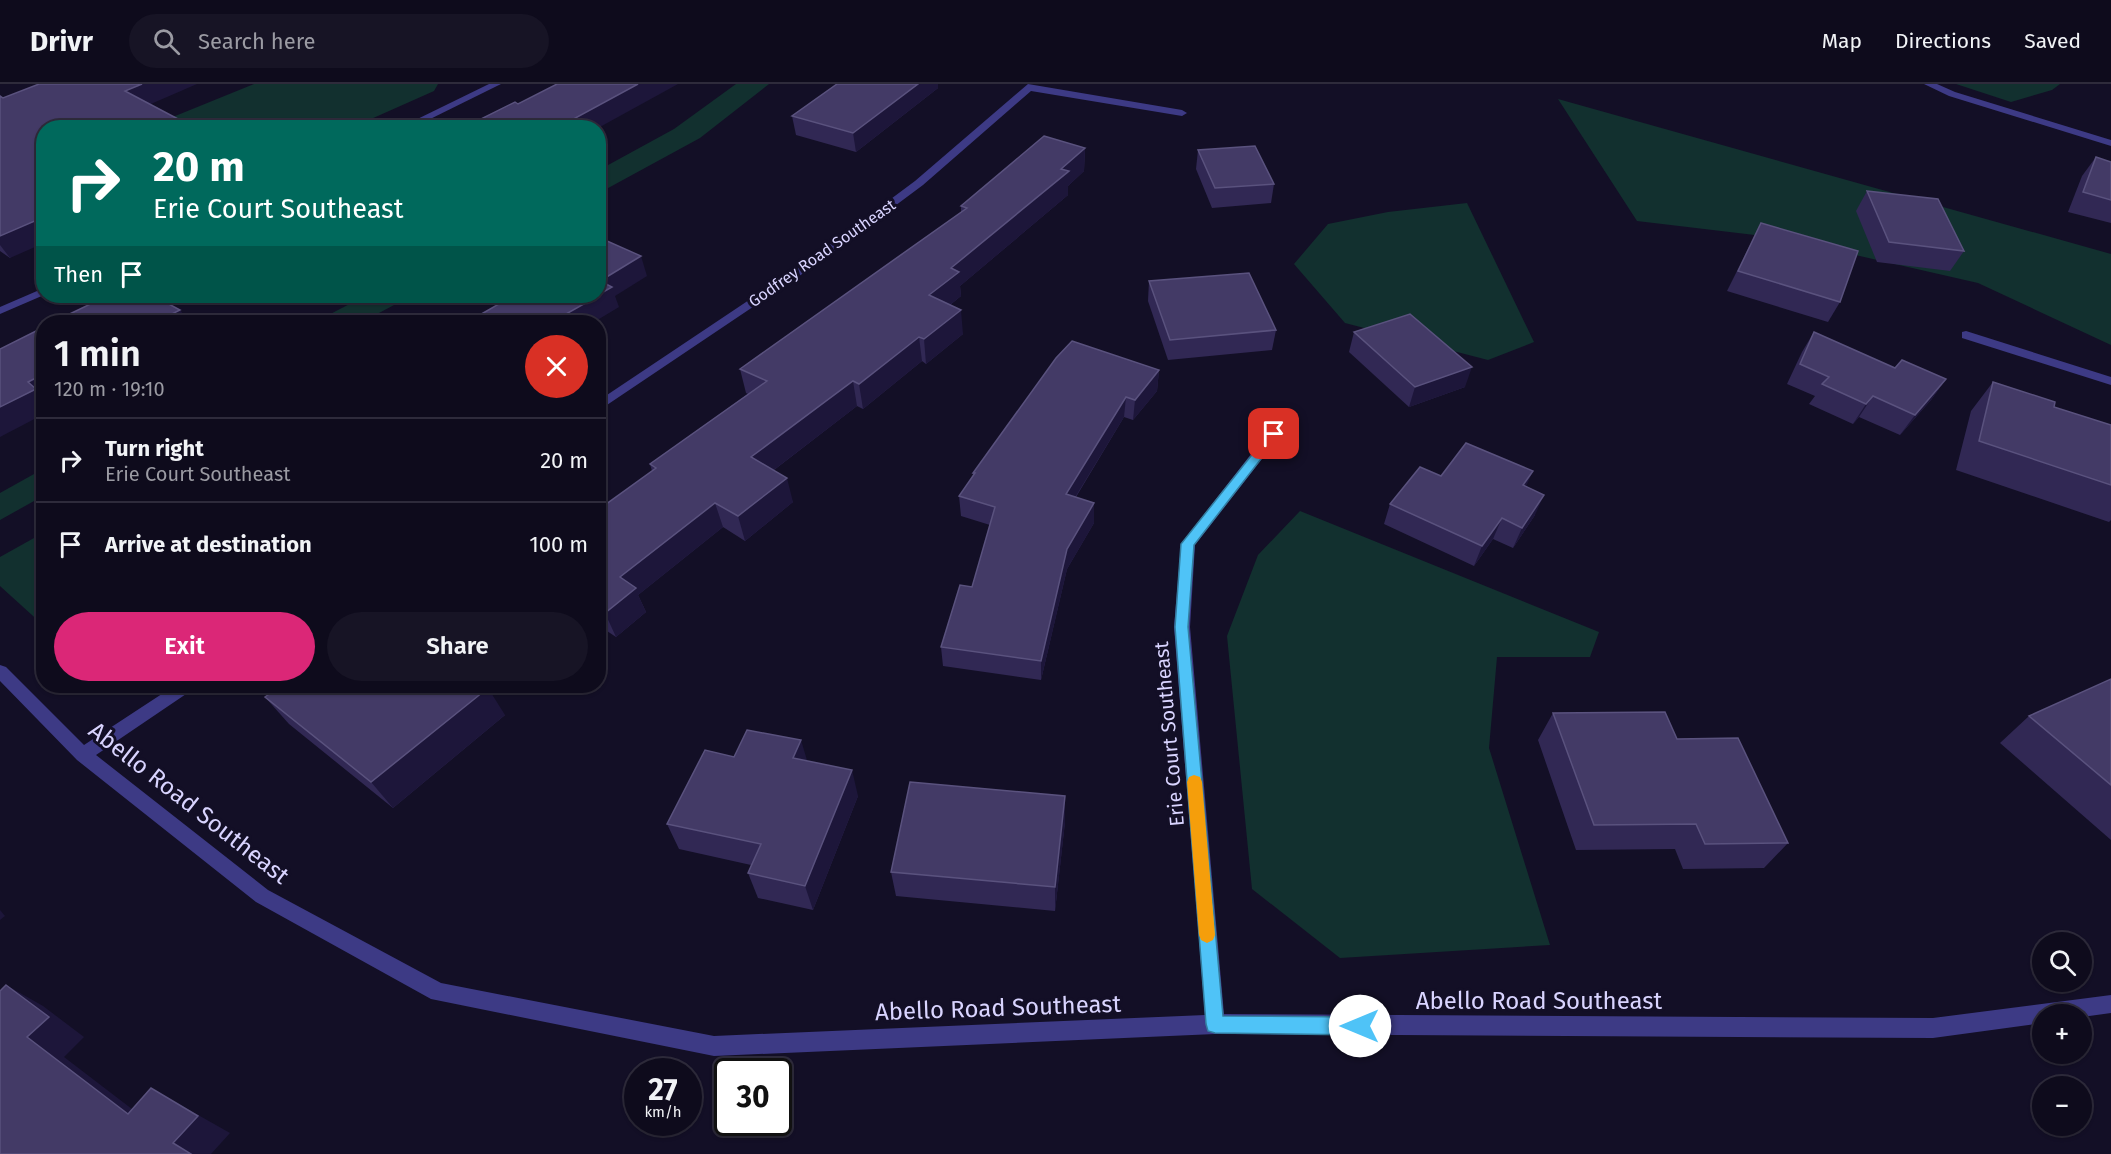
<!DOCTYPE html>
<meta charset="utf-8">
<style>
:root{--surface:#0e0b1c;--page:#171425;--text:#f1f3f6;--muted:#9b9ba3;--line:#2e2b3b;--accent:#db2777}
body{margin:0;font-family:"Fira Sans",sans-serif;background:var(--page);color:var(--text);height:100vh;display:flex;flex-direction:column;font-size:22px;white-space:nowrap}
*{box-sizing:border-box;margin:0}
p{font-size:20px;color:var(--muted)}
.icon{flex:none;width:33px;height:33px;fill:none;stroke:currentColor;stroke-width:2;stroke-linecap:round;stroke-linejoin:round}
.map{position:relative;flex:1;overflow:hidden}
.drawer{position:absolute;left:36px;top:231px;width:570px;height:378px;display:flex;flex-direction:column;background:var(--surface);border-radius:24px;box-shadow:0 2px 4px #0004,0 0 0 2px var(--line)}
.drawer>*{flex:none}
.banner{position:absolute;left:36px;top:36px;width:570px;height:183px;border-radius:24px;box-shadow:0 2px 4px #0004,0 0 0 2px var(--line);background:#00695c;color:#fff;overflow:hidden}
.controls{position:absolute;left:2032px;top:848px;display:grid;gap:12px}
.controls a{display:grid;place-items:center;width:60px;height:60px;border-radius:50%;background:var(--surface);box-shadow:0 2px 4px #0004,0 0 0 2px var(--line);font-size:30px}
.speed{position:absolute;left:624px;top:974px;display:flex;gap:12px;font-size:30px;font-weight:700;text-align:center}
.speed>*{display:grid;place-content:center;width:78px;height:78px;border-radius:50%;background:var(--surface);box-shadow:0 2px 4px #0004,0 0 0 2px var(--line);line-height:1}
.speed small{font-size:15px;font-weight:400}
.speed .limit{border:3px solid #111;border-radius:9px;background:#fff;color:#111}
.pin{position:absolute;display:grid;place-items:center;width:51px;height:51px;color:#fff;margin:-26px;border-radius:12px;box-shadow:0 3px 9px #0006}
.me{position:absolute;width:66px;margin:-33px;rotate:270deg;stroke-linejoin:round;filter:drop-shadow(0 0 4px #0008)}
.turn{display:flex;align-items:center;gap:21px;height:126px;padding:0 18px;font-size:27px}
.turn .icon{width:78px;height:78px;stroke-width:2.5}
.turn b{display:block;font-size:42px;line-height:51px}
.then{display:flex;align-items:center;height:57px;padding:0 18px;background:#0003;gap:12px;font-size:22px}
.round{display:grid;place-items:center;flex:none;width:63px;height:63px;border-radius:32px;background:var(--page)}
.summary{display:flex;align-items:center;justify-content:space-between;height:102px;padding:0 18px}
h1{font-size:36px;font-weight:600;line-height:45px}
.cta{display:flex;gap:12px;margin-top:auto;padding:12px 18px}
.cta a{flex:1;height:69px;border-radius:36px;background:var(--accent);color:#fff;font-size:24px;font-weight:600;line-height:69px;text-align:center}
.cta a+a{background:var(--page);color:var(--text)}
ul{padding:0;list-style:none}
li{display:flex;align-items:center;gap:18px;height:84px;padding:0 18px;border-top:2px solid var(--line)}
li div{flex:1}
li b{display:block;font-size:22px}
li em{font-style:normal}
header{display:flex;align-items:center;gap:36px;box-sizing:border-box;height:84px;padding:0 30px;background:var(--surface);border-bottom:2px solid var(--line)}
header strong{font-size:28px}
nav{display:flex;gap:33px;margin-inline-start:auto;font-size:21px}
.search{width:420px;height:54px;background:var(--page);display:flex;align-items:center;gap:15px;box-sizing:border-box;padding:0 21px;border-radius:33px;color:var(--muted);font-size:22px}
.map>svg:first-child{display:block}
.green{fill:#12302f}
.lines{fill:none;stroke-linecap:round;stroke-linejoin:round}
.minor{fill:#3d3a85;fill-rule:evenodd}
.wall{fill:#312854}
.shaded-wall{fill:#1d163a}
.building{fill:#433a66;stroke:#5a527e;stroke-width:1.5}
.route{fill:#4fc3f7;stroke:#337fa1;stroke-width:1.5}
.slow{fill:#f59e0b}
.labels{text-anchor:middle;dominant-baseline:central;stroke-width:6;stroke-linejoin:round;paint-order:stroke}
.far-street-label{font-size:16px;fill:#d9d4ff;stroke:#130f26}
.street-label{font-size:20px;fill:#d9d4ff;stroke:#130f26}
.near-street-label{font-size:24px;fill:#d9d4ff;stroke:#130f26}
</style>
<header>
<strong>Drivr</strong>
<div class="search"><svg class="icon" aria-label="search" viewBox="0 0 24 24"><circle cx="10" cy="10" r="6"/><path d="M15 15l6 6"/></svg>Search here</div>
<nav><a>Map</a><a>Directions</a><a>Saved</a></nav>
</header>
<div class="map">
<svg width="2111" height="1070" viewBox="0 0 2111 1070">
<rect width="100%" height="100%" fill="#130f26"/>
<g class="green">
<path d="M 254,0 L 438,0 L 434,7 L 353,43 L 169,44 L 158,39 Z"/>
<path d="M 736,0 L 769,0 L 700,54 L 599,109 L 599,86 L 674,45 Z"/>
<path d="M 1956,0 L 2060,0 L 2052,6 L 2011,18 Z"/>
<path d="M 1558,15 L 2111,170 L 2111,261 L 1978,199 L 1781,154 L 1637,137 Z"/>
<path d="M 1467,119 L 1534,258 L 1488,276 L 1345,239 L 1294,180 L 1328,140 L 1388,128 Z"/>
<path d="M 365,212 L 411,212 L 362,238 L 315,238 Z"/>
<path d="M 43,385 L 43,412 L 0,436 L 0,409 Z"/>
<path d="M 1300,427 L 1599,548 L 1590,573 L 1497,573 L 1489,664 L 1550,861 L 1340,874 L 1252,805 L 1227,552 L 1258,471 Z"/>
<path d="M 43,449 L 43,541 L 0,502 L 0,473 Z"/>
</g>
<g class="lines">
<g class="minor">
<path d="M 489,0 L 501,0 L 412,44 L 399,44 Z"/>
<path d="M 1028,0 L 1182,26 L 1187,29 L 1182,32 L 1031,7 L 923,101 L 817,180 L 598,327 L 598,317 L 809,176 L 915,97 Z"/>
<path d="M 1924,0 L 1937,0 L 1955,8 L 2111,56 L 2111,62 L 1949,12 Z"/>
<path d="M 44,204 L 44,211 L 0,230 L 0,223 Z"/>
<path d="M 1966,247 L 2111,293 L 2111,301 L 1962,254 L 1962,248 Z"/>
<path d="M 1274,346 L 1279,347 L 1280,350 L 1279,353 L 1195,461 L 1190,543 L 1224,930 L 1933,934 L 2111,911 L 2111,929 L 2082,933 L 2082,930 L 2043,930 L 2043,939 L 1933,954 L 1215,950 L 714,972 L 431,915 L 256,818 L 77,676 L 0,597 L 0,581 L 6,583 L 84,661 L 174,602 L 194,602 L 192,606 L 96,671 L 268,806 L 441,899 L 714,952 L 1205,931 L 1174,543 L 1181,460 L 1269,347 Z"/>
</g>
</g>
<g class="wall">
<path d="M 837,0 L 938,0 L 938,4 L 856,68 L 796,51 L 792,32 Z"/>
<path d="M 0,12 L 3,14 L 150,20 L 10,174 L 0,167 Z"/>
<path d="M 1085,64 L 1084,87 L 1068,102 L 1068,111 L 960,202 L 961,212 L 950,221 L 963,250 L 926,280 L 922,277 L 863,325 L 857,322 L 774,386 L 793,418 L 745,457 L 723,443 L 638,511 L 646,528 L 616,553 L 598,541 L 598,426 L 652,387 L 650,380 L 748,310 L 746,309 L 740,285 L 961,129 L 961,122 Z"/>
<path d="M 1198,66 L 1274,100 L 1271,119 L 1212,124 L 1196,85 Z"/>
<path d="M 2096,73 L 2111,78 L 2111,139 L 2068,128 L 2082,92 Z"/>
<path d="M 1867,107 L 1964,167 L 1950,187 L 1877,178 L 1856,127 Z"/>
<path d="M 1761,139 L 1840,218 L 1828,238 L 1727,207 Z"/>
<path d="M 1149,197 L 1276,246 L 1272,266 L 1168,276 L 1148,217 Z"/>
<path d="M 1354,248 L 1465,303 L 1409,323 L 1349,268 Z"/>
<path d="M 1814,248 L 1895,284 L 1946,295 L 1931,316 L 1900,351 L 1859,333 L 1853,340 L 1809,320 L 1815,312 L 1787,300 L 1802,268 Z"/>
<path d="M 1159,286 L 1157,307 L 1133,336 L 1124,333 L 1076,413 L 1094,439 L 1067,485 L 1041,596 L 943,582 L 941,563 L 972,503 L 990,441 L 961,432 L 959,412 L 974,392 L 973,389 Z"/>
<path d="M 1993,298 L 2054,323 L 2111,341 L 2111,436 L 2109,438 L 1956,386 L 1971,327 Z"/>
<path d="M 1441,392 L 1526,403 L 1535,431 L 1513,464 L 1493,455 L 1474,482 L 1384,440 L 1390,420 Z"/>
<path d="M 2111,595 L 2111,756 L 2000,659 L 2029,632 Z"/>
<path d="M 265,613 L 505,631 L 393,724 L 289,640 Z"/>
<path d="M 1553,629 L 1677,655 L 1788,759 L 1764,784 L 1683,785 L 1675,765 L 1576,766 L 1538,656 Z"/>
<path d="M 734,673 L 807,677 L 858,712 L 813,826 L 758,814 L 748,789 L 751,781 L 679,765 L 667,740 Z"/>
<path d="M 1065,738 L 1055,827 L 896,812 L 891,788 Z"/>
</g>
<g class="shaded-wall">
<path d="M 142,0 L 197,0 L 137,26 L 125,7 Z"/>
<path d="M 638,0 L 678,0 L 598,44 L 557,44 Z"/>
<path d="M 918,0 L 938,0 L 938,4 L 856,68 L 853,49 Z"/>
<path d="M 1085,64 L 1084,87 L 1068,102 L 1068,111 L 960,202 L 961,212 L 931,236 L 929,211 L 951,184 Z"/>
<path d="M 44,133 L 44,159 L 10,174 L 0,161 L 0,152 Z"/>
<path d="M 641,172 L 647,192 L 615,212 L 619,223 L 594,238 L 552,238 L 598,212 L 600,197 Z"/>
<path d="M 180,226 L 189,238 L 156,238 Z"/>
<path d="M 961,226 L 963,250 L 926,280 L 924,255 Z"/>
<path d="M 919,253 L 922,277 L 863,325 L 859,300 Z"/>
<path d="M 1472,283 L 1465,303 L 1409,323 L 1415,303 Z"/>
<path d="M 1159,286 L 1157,307 L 1133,336 L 1135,316 Z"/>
<path d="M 44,290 L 44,330 L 0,353 L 0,323 L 28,298 Z"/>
<path d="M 1946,295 L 1931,316 L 1900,351 L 1915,331 Z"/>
<path d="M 853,297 L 857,322 L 758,398 L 751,373 Z"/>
<path d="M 1873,312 L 1859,333 L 1853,340 L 1866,320 Z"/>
<path d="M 1126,313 L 1124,333 L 1065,430 L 1066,410 Z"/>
<path d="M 1533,387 L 1524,407 L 1523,401 Z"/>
<path d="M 787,394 L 793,418 L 745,457 L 738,432 Z"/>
<path d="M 1544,411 L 1535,431 L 1513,464 L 1522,444 Z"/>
<path d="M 715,419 L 723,443 L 638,511 L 646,528 L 616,553 L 605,529 L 620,493 Z"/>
<path d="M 1094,419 L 1094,439 L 1067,485 L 1041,596 L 1041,577 L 1067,465 Z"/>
<path d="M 1502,434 L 1493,455 L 1474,482 L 1482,462 Z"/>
<path d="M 488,604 L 505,631 L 393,724 L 371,698 Z"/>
<path d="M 801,656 L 809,683 L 793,674 Z"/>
<path d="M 852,686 L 858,712 L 813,826 L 805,802 Z"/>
<path d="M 1065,712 L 1065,738 L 1055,827 L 1055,803 Z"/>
<path d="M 0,826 L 5,832 L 0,836 Z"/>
<path d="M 6,901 L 43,922 L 84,953 L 64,973 L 162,1048 L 128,1030 L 27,953 Z"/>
<path d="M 151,1004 L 184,1023 L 230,1049 L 211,1070 L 191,1070 L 173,1059 Z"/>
</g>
<g class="building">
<path d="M 39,0 L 142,0 L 125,7 L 195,44 L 44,44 L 44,133 L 0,152 L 0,12 L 3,14 Z"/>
<path d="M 557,0 L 638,0 L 557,44 L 463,44 L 515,18 L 518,20 Z"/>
<path d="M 837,0 L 918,0 L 853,49 L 792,32 Z"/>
<path d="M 1044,52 L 1085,64 L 1061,85 L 1069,87 L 951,184 L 959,188 L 929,211 L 961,226 L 924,255 L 919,253 L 859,300 L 853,297 L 751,373 L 787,394 L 738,432 L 715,419 L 620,493 L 636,504 L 605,529 L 598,524 L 598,426 L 656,384 L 650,380 L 767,297 L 740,285 L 967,124 L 961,122 Z"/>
<path d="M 1255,62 L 1274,100 L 1215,104 L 1198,66 Z"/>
<path d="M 2096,73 L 2111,78 L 2111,116 L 2083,108 Z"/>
<path d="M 1867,107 L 1938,115 L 1964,167 L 1889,158 Z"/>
<path d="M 1761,139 L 1858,167 L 1840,218 L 1738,187 Z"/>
<path d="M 598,153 L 641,172 L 600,197 L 612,203 L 598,211 Z"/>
<path d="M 1249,189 L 1276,246 L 1170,256 L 1149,197 Z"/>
<path d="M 107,212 L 154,212 L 180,226 L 156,238 L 53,238 Z"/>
<path d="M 513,212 L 598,212 L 552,238 L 476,238 L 471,236 Z"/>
<path d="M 1410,230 L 1472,283 L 1415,303 L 1354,248 Z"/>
<path d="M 44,243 L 44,290 L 28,298 L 36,305 L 0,323 L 0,265 Z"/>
<path d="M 1814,248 L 1895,284 L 1902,276 L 1946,295 L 1915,331 L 1873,312 L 1866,320 L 1822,300 L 1829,293 L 1800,280 Z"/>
<path d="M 1072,257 L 1159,286 L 1135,316 L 1126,313 L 1066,410 L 1094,419 L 1067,465 L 1041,577 L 941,563 L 960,501 L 972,503 L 995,423 L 959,412 L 975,389 L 973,389 L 1056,274 Z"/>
<path d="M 1993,298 L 2055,318 L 2054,323 L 2111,341 L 2111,401 L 1979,357 Z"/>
<path d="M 1466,359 L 1533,387 L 1523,401 L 1544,411 L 1522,444 L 1502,434 L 1482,462 L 1390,420 L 1420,383 L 1441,392 Z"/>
<path d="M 2111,595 L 2111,701 L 2029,632 Z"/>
<path d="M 281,602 L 484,602 L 488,604 L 371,698 L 265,613 Z"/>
<path d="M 1665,628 L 1677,655 L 1738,654 L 1788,759 L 1705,760 L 1696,740 L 1594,741 L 1553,629 Z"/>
<path d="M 747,646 L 801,656 L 793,674 L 852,686 L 805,802 L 748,789 L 761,760 L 667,740 L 705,666 L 734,673 Z"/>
<path d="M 910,698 L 1065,712 L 1055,803 L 891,788 Z"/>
<path d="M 6,901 L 49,933 L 27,953 L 128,1030 L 151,1004 L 198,1032 L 173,1059 L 191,1070 L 0,1070 L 0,907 Z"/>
</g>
<path class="route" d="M 1274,346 L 1280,350 L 1278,353 L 1194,461 L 1188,543 L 1223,932 L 1360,933 L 1366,936 L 1369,942 L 1366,948 L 1360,951 L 1215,949 L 1208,947 L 1206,940 L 1175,543 L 1181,460 L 1270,348 Z"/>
<path class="slow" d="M 1194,691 L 1200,693 L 1202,698 L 1215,851 L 1213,856 L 1207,859 L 1201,856 L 1199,851 L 1187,698 L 1189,693 Z"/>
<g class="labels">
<g class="far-street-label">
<text transform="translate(822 169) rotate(-35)">Godfrey Road Southeast</text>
</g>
<g class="street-label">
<text transform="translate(1169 650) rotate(-95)">Erie Court Southeast</text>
</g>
<g class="near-street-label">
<text transform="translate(189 719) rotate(38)">Abello Road Southeast</text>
<text x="1539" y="917">Abello Road Southeast</text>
<text transform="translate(998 924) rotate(-2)">Abello Road Southeast</text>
</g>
</g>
</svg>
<div class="controls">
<a><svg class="icon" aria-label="search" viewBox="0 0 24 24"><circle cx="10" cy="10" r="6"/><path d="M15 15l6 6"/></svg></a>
<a>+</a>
<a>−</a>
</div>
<div class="speed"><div>27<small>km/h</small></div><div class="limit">30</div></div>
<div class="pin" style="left:1274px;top:350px;background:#d93025"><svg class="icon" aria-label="arrive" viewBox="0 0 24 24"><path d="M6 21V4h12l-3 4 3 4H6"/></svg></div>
<svg class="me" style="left:1360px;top:942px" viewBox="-20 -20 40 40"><circle r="19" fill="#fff"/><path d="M0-13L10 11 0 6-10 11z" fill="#4fc3f7"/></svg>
<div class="banner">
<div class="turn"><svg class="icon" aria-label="right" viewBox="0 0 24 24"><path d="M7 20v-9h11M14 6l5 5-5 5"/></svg><div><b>20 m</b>Erie Court Southeast</div></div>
<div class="then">Then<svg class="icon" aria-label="arrive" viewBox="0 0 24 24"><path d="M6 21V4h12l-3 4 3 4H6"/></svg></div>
</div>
<section class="drawer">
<div class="summary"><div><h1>1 min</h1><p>120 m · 19:10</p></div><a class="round" style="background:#d93025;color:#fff"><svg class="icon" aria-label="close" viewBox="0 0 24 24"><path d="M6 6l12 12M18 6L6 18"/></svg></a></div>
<ul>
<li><svg class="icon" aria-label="right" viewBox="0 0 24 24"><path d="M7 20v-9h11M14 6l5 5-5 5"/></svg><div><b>Turn right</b><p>Erie Court Southeast</p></div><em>20 m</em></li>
<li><svg class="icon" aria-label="arrive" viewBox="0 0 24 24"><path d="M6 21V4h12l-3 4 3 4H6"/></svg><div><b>Arrive at destination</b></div><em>100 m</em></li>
</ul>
<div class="cta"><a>Exit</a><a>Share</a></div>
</section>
</div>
